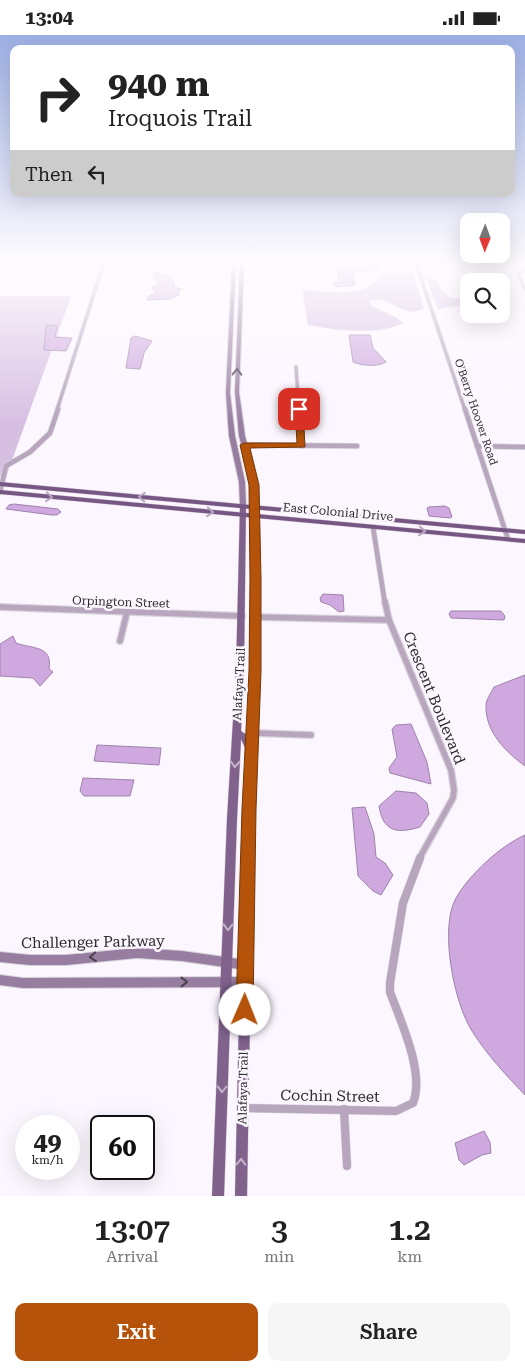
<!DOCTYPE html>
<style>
:root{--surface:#fff;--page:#f6f6f6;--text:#222;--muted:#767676;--accent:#b45309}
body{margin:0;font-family:"Roboto Serif",serif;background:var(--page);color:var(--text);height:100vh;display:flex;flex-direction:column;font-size:19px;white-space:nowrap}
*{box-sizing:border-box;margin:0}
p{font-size:16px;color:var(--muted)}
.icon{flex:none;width:28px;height:28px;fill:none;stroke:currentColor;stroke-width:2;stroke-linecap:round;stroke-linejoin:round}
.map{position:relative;height:1161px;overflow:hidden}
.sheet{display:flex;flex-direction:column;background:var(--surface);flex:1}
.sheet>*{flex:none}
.top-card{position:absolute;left:10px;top:10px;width:505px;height:152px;border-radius:10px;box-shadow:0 5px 20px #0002;background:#fff;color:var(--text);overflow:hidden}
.needle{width:32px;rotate:181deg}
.buttons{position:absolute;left:460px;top:178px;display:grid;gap:10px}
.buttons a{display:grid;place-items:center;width:50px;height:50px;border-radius:10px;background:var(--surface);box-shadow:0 5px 20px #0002;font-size:25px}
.speed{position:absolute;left:15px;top:1080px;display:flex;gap:10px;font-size:25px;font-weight:700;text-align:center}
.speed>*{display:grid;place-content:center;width:65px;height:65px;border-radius:50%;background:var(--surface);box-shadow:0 5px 20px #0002;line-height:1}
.speed small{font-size:12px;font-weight:400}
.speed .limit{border:2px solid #111;border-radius:8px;background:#fff;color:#111}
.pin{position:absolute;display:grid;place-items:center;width:42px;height:42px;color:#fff;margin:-21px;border-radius:10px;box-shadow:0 2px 8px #0006}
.me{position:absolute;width:55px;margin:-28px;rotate:1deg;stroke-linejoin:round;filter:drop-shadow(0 0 4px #0008)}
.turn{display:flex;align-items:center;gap:18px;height:105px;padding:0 15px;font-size:22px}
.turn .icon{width:65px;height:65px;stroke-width:2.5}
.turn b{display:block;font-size:35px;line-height:42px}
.then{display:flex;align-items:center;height:48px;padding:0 15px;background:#0003;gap:10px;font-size:19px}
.eta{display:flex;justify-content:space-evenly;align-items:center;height:85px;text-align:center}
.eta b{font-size:30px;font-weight:600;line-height:35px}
.button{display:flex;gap:10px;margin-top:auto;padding:10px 15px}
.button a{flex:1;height:58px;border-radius:10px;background:var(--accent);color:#fff;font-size:20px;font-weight:600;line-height:58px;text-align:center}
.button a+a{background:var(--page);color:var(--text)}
.status{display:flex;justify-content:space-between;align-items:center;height:35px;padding:0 25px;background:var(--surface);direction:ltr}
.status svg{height:14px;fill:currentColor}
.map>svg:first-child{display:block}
.green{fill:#d7bfe2}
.water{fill:#cea8df;stroke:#9e83ab}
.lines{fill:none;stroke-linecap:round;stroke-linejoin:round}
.minor-far3-casing{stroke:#d7d2da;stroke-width:4.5}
.minor-far2-casing{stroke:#d7d2da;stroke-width:6}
.minor-far1-casing{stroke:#d7d2da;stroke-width:8}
.minor-casing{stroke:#d7d2da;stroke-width:9}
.secondary-casing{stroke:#d7d2da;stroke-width:2}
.primary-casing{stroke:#d7d2da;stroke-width:1}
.trunk-casing{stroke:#d7d2da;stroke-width:1}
.minor-far3{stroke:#b7a6be;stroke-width:3}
.minor-far2{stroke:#b7a6be;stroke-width:4.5}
.minor-far1{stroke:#b7a6be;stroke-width:5.5}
.minor{stroke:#b7a6be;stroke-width:8}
.secondary{fill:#977ea1;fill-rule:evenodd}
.primary{fill:#80628c;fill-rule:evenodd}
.trunk{fill:#765683;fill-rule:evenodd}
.oneway{stroke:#49404d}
.oneway2{stroke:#b9a6c1}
.oneway3{stroke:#c4b3cb}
.route{fill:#b45309;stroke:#753606}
.labels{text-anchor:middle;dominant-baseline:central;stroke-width:5;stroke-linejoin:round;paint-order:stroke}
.far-street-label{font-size:11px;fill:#2f2c31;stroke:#fcf6ff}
.street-label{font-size:12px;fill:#2f2c31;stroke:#fcf6ff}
.near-street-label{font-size:15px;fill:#2f2c31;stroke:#fcf6ff}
</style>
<div class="status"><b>13:04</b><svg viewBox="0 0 49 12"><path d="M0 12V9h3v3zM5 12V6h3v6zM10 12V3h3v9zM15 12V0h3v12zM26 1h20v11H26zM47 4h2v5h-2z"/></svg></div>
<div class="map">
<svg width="525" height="1161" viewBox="0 0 525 1161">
<rect width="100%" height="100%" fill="#fcf6ff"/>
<g class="green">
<path d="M 390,235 L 413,238 L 424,274 C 420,274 415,277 412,277 C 398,276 382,258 369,267 L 372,271 L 397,283 L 403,288 C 378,301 334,295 308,290 L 302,255 C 324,256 354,262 373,249 C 377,246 379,241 382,237 Z"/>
<path d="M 425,240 L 436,245 L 441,254 L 450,263 L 466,264 L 469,265 L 469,269 L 438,274 Z"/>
<path d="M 0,261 L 71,261 L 6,442 L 0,441 Z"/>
</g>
<g class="water">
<path d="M 338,229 L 377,229 L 381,231 L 378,232 L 378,235 L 353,237 L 355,250 L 336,252 L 333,248 L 339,247 L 336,230 Z"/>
<path d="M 155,238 L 166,240 L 172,243 L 174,252 L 182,254 L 178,256 L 179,260 L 170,264 L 147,265 L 149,261 L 156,258 L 152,253 L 159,249 L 152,240 Z"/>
<path d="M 48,290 L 57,291 L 55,302 L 72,303 L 66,316 L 44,315 L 46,291 Z"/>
<path d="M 349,300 L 370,300 L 373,313 L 386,327 C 378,332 362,331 353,327 Z"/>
<path d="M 135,301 L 152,306 L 144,318 L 140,334 L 126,333 L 131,303 Z"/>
<path d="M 14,469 L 58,474 L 61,477 L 57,480 L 52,480 L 6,474 L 9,470 Z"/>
<path d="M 445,471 L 449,473 L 452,482 L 450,483 L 429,481 L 427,473 L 429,472 Z"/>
<path d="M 323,559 L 343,560 L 344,576 L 339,577 L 330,570 L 321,567 L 320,563 Z"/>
<path d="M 451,576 L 501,576 L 505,581 L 504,585 L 451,583 L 449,579 Z"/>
<path d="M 13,601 L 16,608 C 32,614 53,610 49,634 L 53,637 L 40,651 L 33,643 L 0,641 L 0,609 Z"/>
<path d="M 525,640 L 525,731 C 506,717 485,697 486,670 C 486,665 491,658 494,652 Z"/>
<path d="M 411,689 L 427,727 L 431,749 L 390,738 L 389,733 L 397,722 L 392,694 L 396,690 Z"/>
<path d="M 97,710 L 161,713 L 159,730 L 94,726 Z"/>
<path d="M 83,743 L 134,745 L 130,761 L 84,761 L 80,756 Z"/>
<path d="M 396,756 L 416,758 L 427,768 L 429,779 L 420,792 C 397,799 383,797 379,771 Z"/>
<path d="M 365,772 L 374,799 L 376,822 L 385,828 L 393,840 L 381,860 L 373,856 L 358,841 L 352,773 Z"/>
<path d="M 525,800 L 525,1060 C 506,1040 487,1020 472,996 C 454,968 439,893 456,863 C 469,840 500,811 525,800 Z"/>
<path d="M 484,1096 L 490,1107 L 491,1118 L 482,1120 L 464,1130 L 459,1125 L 455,1108 Z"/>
</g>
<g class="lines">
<g class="minor-far3-casing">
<g id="minor-far3">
<path d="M 416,228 L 465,375"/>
<path d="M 525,235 L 518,239 L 525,254"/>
<path d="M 296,332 L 299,375"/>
<path d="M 57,375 L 103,230"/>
</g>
</g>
<g class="minor-far2-casing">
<g id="minor-far2">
<path d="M 299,374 L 302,411"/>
<path d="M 465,374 L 508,504"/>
<path d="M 244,410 L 357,411"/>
<path d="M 477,411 L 525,412"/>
<path d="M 0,457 L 6,431 L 30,417 L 50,398 L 58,374"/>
<path d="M 373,492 L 385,569"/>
</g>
</g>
<g class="minor-far1-casing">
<g id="minor-far1">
<path d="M 385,567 L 389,585 L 451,735 L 454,755 L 453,763 L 419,824"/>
<path d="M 0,572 L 242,581"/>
<path d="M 255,582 L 389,585"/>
<path d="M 120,606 L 127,577"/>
<path d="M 251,698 L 311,700"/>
</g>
</g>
<g class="minor-casing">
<g id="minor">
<path d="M 243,1073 L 396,1076 L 413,1068 C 425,1038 401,987 390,957 L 390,948 L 403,868 L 420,823"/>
<path d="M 344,1074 L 347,1131"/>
</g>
</g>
<g class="secondary-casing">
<g id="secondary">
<path d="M 232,228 L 236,228 L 230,358 L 235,401 L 245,447 L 246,471 L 243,473 L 240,471 L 239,447 L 229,401 L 226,358 Z"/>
<path d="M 240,228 L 244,228 L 239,357 L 245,401 L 255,439 L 258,473 L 255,475 L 252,473 L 249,439 L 239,401 L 235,357 Z"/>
<path d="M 137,913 L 182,916 L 246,925 L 249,927 L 251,930 L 249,933 L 246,935 L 182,926 L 137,923 L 66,930 L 30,930 L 0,927 L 0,917 L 30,920 L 66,920 Z"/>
<path d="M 0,940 L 23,943 L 245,942 L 249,943 L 250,947 L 249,951 L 245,952 L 23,953 L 0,950 Z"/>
</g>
</g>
<g class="primary-casing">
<path id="primary" d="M 243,469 L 246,471 L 244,636 L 241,696 L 248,701 L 252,598 L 252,473 L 255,471 L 258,473 L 260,598 L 253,801 L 247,1161 L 235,1161 L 243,801 L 247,717 L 241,704 L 237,784 L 224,1161 L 212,1161 L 227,784 L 236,636 L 240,471 Z"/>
</g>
<g class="trunk-casing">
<g id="trunk">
<path d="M 0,447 L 525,495 L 525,499 L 0,451 Z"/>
<path d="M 0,455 L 525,504 L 525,508 L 0,459 Z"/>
</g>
</g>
<use href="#minor-far3" class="minor-far3"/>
<use href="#minor-far2" class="minor-far2"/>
<use href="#minor-far1" class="minor-far1"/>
<use href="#minor" class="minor"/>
<use href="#secondary" class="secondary"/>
<use href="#primary" class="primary"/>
<use href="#trunk" class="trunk"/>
</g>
<defs><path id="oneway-chevron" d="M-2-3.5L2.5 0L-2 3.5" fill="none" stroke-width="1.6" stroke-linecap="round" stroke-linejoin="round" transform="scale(1.25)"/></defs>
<g class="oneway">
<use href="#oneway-chevron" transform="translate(237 337) rotate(-89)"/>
<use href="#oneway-chevron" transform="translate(93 922) rotate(175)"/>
<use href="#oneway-chevron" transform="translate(184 947)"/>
</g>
<g class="oneway2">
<use href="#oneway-chevron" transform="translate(49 462) rotate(5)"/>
<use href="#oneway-chevron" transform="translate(142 462) rotate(-175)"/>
<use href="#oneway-chevron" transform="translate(210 477) rotate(5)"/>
<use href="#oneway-chevron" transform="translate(422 496) rotate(5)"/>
</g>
<g class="oneway3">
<use href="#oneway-chevron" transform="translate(235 729) rotate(93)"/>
<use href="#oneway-chevron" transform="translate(228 892) rotate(92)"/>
<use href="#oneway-chevron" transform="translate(222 1054) rotate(92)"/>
<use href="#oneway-chevron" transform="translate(241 1127) rotate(-89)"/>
</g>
<linearGradient id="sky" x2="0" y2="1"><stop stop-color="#9dafe4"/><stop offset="0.58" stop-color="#fefbff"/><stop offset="1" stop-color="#fefbff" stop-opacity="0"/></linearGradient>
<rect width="525" height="390" fill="url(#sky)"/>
<path class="route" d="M 299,372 L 303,374 L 305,412 L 250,413 L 259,450 L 261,544 L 261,636 L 256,774 L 253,975 L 251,981 L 245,984 L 239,981 L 236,975 L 242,774 L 249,636 L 250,544 L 249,450 L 240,410 L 244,408 L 297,408 L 295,374 Z"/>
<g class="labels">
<g class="far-street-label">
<text transform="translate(476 377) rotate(71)">O'Berry Hoover Road</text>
</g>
<g class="street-label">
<text transform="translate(338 477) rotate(5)">East Colonial Drive</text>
<text transform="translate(121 567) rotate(2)">Orpington Street</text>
<text transform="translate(239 649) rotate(-87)">Alafaya Trail</text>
<text transform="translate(243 1053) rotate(-89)">Alafaya Trail</text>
</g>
<g class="near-street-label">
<text transform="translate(434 663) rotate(68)">Crescent Boulevard</text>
<text transform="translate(93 907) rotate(-1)">Challenger Parkway</text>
<text transform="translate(330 1061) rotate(1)">Cochin Street</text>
</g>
</g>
</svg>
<div class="buttons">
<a><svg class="needle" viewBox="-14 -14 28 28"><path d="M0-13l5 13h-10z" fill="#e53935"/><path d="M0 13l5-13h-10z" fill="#767676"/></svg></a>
<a><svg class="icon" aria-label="search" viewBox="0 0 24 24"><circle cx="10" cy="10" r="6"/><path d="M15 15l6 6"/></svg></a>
</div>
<div class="speed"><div>49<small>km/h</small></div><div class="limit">60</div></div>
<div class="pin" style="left:299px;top:374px;background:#d93025"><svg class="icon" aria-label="arrive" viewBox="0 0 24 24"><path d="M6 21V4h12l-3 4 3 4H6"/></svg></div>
<svg class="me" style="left:245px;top:975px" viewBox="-20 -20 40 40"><circle r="19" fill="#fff"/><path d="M0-13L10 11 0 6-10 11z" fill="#b45309"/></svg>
<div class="top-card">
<div class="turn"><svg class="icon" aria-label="right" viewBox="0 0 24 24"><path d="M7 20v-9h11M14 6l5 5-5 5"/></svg><div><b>940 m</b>Iroquois Trail</div></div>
<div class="then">Then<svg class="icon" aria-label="left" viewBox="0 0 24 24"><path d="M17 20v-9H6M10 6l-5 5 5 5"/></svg></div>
</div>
</div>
<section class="sheet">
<div class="eta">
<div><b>13:07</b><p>Arrival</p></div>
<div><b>3</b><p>min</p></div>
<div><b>1.2</b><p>km</p></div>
</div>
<div class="button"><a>Exit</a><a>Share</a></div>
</section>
